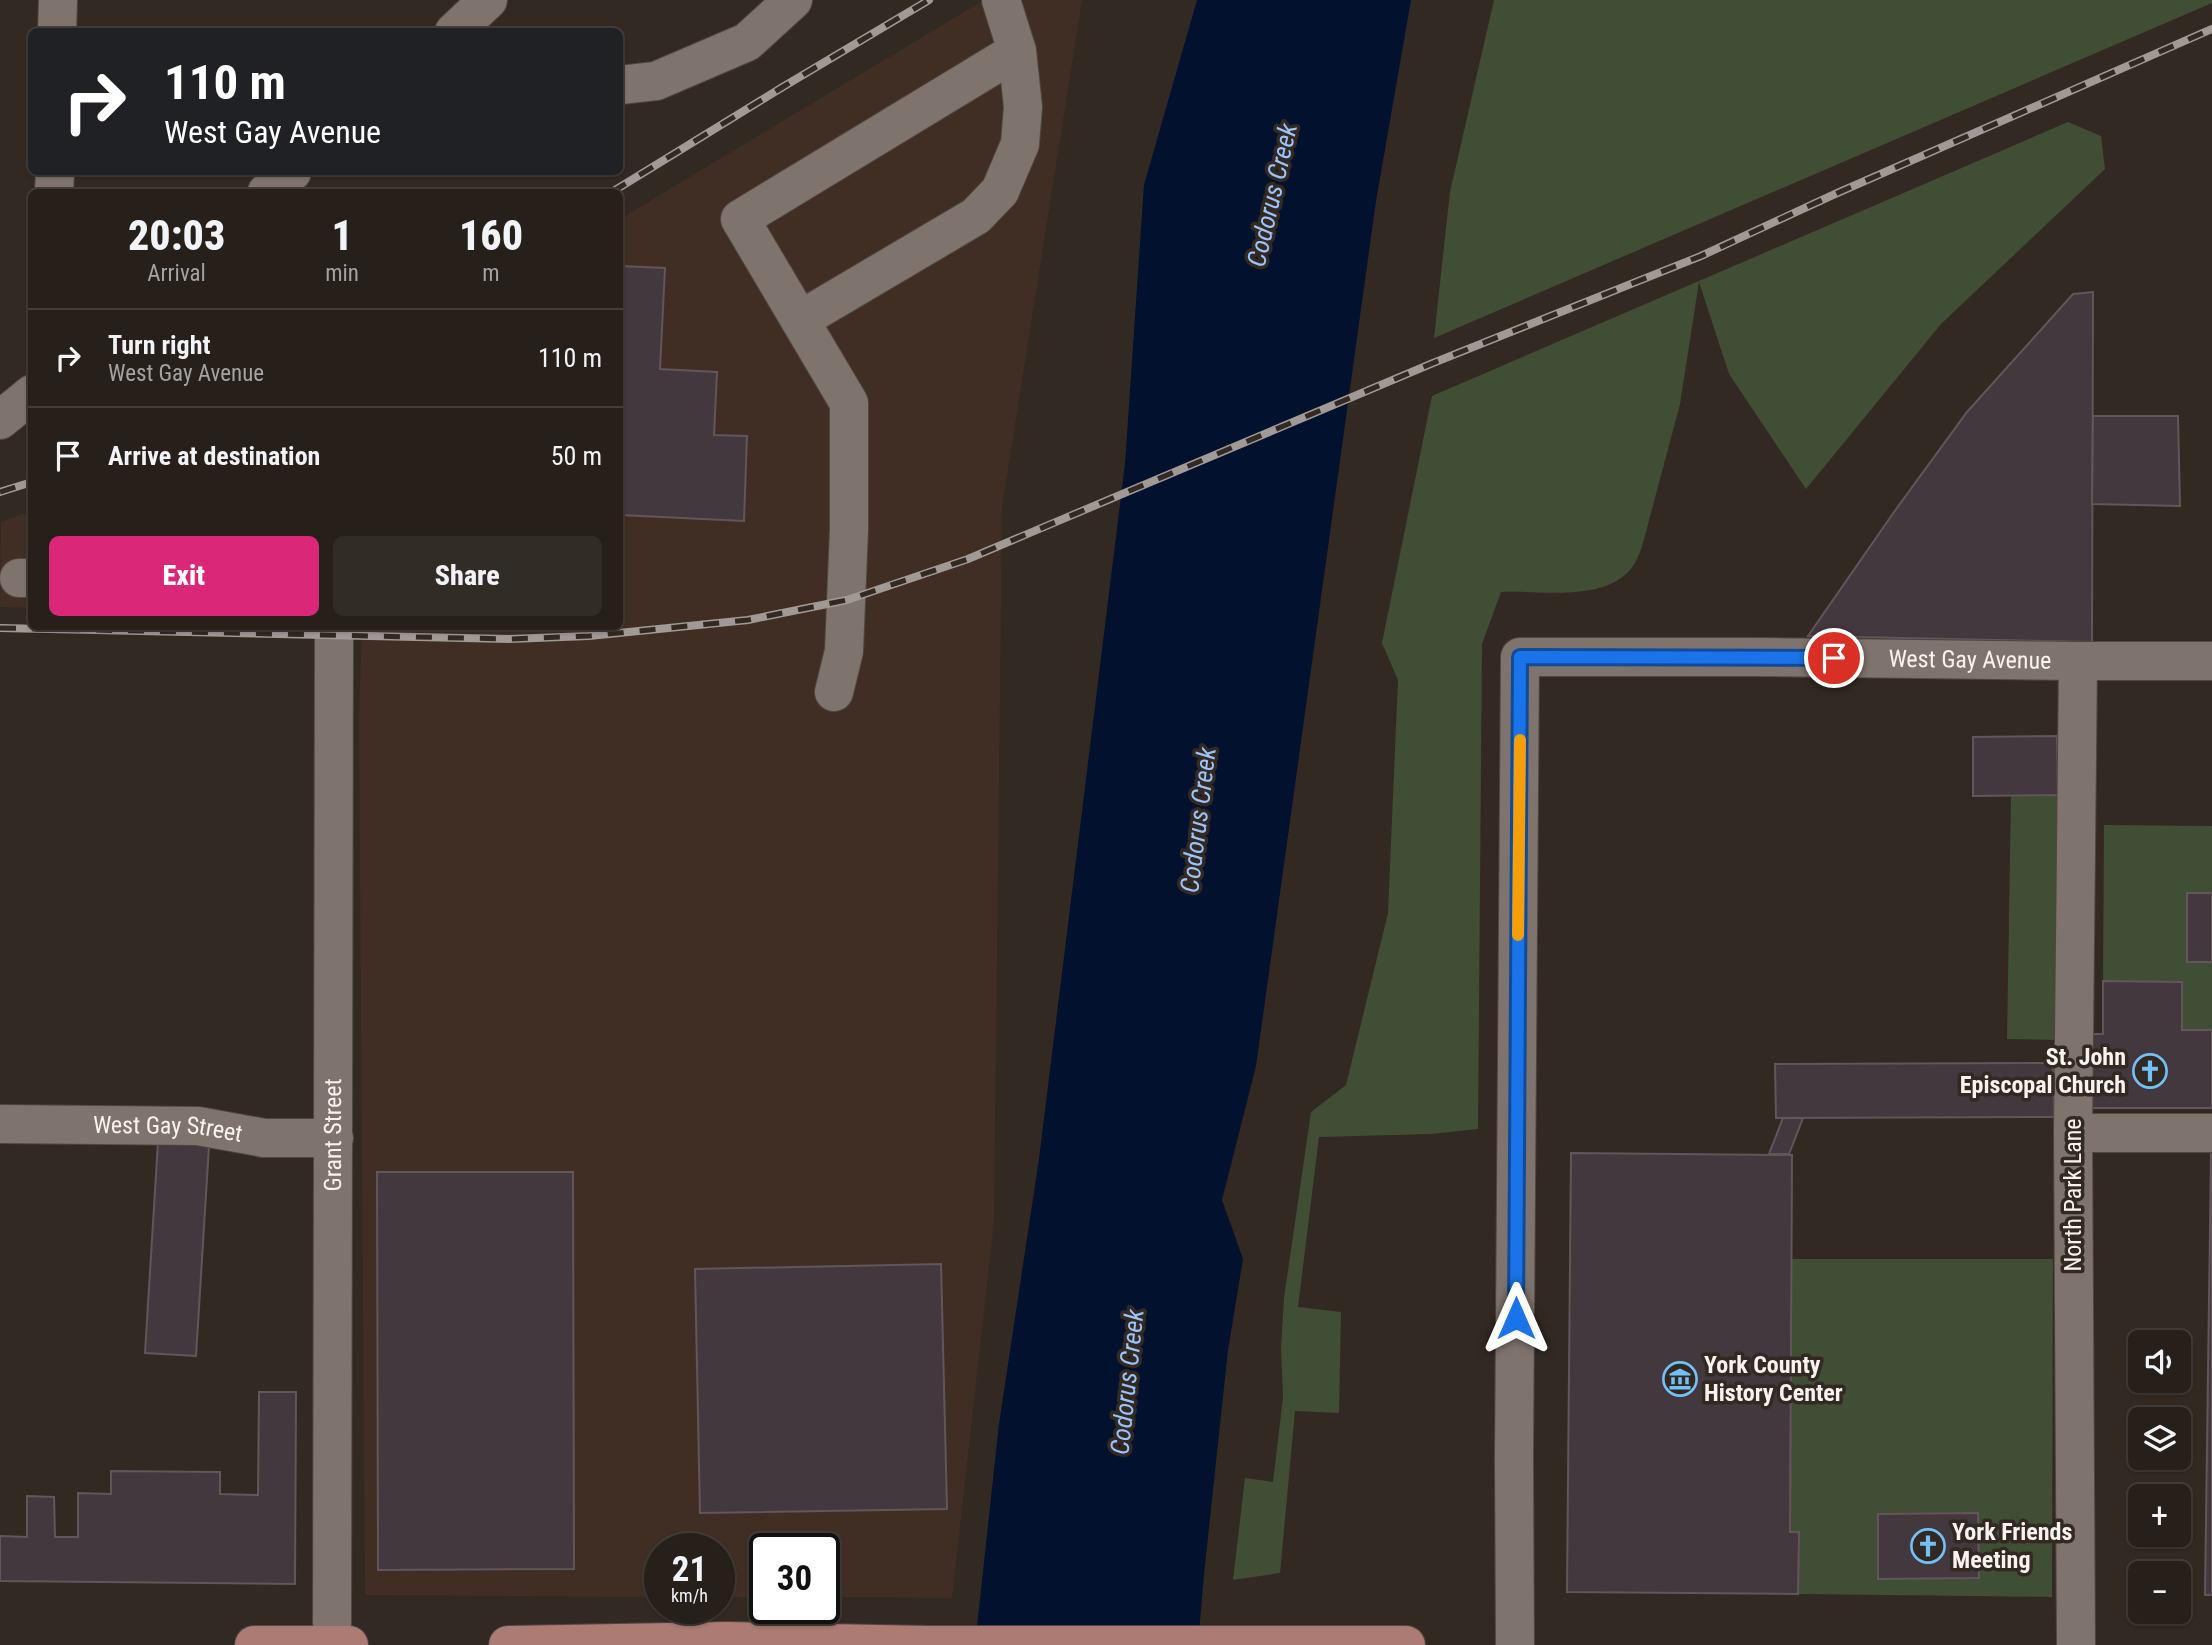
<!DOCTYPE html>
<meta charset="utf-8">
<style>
:root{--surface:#261f1a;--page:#322c27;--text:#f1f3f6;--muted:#a4a2a2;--line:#423d39;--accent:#db2777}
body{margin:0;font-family:"Roboto Condensed",sans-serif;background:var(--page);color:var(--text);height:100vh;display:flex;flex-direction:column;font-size:26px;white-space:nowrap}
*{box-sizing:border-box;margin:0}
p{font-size:23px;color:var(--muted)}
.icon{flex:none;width:38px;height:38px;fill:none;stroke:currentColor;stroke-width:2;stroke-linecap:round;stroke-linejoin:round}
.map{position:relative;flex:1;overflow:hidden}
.details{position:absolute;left:28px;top:189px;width:595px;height:441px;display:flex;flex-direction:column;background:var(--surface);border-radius:10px;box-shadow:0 2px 5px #0004,0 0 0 2px var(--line)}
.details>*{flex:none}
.top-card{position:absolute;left:28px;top:28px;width:595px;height:147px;border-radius:10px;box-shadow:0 2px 5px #0004,0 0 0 2px var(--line);background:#202124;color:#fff;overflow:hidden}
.fabs{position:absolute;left:2128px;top:1330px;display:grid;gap:14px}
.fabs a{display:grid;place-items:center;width:63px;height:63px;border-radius:10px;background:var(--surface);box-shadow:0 2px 5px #0004,0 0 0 2px var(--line);font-size:35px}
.speed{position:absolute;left:644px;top:1533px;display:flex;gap:14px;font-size:35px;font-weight:700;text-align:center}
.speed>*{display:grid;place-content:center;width:91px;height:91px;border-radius:50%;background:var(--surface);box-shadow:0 2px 5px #0004,0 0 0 2px var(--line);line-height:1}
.speed small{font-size:18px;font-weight:400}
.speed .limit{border:4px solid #111;border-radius:10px;background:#fff;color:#111}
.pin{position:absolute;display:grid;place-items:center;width:60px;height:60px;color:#fff;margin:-30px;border:4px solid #fff;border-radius:50%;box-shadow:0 2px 7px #0007}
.me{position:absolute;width:77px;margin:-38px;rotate:0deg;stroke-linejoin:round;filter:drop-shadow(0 0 5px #0008)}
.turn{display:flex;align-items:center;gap:24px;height:147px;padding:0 21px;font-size:32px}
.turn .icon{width:91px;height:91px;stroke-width:2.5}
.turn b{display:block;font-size:49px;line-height:60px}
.eta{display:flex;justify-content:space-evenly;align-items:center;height:119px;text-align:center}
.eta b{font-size:42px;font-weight:800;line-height:49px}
.cta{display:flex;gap:14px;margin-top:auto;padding:14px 21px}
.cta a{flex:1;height:80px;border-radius:10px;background:var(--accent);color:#fff;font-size:28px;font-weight:800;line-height:80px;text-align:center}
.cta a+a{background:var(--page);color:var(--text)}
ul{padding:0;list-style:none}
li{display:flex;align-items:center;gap:21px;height:98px;padding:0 21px;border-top:2px solid var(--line)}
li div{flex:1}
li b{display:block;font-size:26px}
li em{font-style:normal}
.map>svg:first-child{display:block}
.commercial{fill:#402e25}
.green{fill:#3f4e35}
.water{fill:#02112d}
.building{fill:#43383d;stroke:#62565b;stroke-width:2}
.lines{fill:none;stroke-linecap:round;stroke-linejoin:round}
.minor-casing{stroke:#504742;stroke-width:40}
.major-casing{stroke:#504742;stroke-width:40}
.minor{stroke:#7f746d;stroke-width:38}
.major{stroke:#ac7b74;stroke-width:38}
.rail-casing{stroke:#a19995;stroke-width:8}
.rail{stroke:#322923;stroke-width:5;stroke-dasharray:16;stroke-linecap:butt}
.route-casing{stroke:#114b97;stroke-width:18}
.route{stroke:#1a73e8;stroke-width:12}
.slow{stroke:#f59e0b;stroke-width:12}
.labels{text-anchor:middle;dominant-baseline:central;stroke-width:7;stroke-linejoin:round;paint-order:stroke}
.street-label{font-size:24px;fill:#f9f2ee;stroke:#322923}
.poi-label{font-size:24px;font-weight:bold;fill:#f9f2ee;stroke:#322923;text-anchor:start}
.water-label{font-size:26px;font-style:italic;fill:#9dc3fc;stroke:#322923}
</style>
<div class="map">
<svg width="2212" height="1645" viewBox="0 0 2212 1645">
<rect width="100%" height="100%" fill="#322923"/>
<g class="commercial">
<path d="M 984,0 L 1082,0 L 1002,507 L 994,1222 L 952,1598 L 824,1597 L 824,1549 L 765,1549 L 765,1597 L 719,1597 L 719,1549 L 660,1549 L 660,1597 L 365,1595 L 359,716 L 362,627 L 620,626 L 620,219 Z"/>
<path d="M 31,511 L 31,608 L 0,607 L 1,522 Z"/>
</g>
<g class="green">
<path d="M 1494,0 L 2212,0 L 2212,3 L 1434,338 L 1450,192 Z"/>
<path d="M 2068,122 L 2101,136 L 2105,169 L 1941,324 L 1806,489 L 1729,374 L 1699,282 L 1680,404 L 1643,543 C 1641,550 1638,557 1635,563 C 1610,604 1542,590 1501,592 L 1482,644 L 1478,1129 L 1431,1134 L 1319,1137 L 1298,1307 L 1341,1312 L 1339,1413 L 1295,1411 L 1280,1573 L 1233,1580 L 1245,1478 L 1273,1482 L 1283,1397 L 1281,1347 L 1284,1298 L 1311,1112 L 1346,1085 L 1388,913 L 1398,680 L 1382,643 L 1432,396 Z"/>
<path d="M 2058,795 L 2056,1040 L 2007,1039 L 2011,796 Z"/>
<path d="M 2104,825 L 2212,826 L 2212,893 L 2187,893 L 2187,962 L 2212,962 L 2212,1030 L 2182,1030 L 2181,982 L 2103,981 Z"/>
<path d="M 1792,1259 L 2053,1259 L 2052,1597 L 1798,1594 L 1799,1532 L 1790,1532 Z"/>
</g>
<path class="water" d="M 1197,0 L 1411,0 L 1376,201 L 1256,1066 L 1222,1200 L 1243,1259 L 1228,1350 L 1204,1574 L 1198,1645 L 975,1645 L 999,1424 L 1039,1159 L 1125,464 L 1144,185 Z"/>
<g class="building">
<path d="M 620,266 L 665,268 L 660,369 L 717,372 L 714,435 L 747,436 L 744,521 L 620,515 Z"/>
<path d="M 2093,292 L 2092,642 L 1808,636 L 1894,512 L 1967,412 L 2073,294 Z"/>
<path d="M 2093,416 L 2178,416 L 2180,506 L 2092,504 Z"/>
<path d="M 2057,736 L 2058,795 L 1973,796 L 1973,737 Z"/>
<rect x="2187" y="893" width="25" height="69"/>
<path d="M 2103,981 L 2182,982 L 2182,1030 L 2212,1030 L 2212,1108 L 2088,1108 L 2088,1034 L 2103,1034 Z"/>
<path d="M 2053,1063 L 2054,1117 L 1776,1118 L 1775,1064 Z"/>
<path d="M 1783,1118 L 1803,1118 L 1789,1154 L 1769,1154 Z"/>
<path d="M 158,1142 L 209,1146 L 196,1356 L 145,1353 Z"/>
<path d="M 2211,1152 L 2212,1152 L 2212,1595 L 2205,1595 Z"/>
<path d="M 1571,1153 L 1792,1155 L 1790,1532 L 1799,1532 L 1798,1594 L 1567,1592 Z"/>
<path d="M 377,1172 L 573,1172 L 574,1569 L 378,1570 Z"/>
<path d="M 941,1264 L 947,1509 L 700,1513 L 695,1269 Z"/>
<path d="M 259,1392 L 296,1392 L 295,1584 L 0,1581 L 0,1536 L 27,1537 L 27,1496 L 54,1497 L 55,1537 L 78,1537 L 78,1493 L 111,1494 L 111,1471 L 220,1472 L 220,1494 L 258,1495 Z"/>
<path d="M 1978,1513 L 1979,1578 L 1878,1579 L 1878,1514 Z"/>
</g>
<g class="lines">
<g class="minor-casing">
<g id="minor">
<path d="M 57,32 L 58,0"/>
<path d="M 454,32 L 488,0"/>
<path d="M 620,85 L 656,81 L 747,42 L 793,0"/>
<path d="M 54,192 L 55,172"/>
<path d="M 267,192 L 292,172"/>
<path d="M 800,320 L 976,216 L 1000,191 L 1020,144 L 1023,107 L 1017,51"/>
<path d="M 0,420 L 32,394"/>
<path d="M 19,578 L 32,578"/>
<path d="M 834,692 L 844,651 L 849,529 L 849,403 L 740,219 L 1017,51 L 1001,0"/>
<path id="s1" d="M 0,1124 L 198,1126 L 264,1138 L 334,1138"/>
<path d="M 2073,1133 L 2212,1133"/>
<path id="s2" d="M 332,1644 L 334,626"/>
<path id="s3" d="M 1515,1645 L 1514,1458 L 1520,657 L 1753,657 L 2078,661 L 2212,661"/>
<path d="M 2076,1645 L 2073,1133 L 2078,661"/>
</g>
</g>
<g class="major-casing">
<g id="major">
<path d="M 254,1645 L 349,1645"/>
<path d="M 508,1645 L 727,1641 L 929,1645 L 1406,1645"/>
</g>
</g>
<use href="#minor" class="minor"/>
<use href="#major" class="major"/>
<g class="rail-casing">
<g id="rail">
<path d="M 612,192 L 781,88 L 929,0"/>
<path d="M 0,492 L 32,482"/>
<path d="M 0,628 L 509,639 L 589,636 L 748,620 L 847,600 L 968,559 L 1433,363 L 1701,256 L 1835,194 L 2212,29"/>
</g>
</g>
<use href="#rail" class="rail"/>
</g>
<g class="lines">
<g class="route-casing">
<path id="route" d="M 1516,1318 L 1520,657 L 1834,658"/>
</g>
<use href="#route" class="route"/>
<path class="slow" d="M 1518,935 L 1520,740"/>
</g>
<defs>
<g id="church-ring" transform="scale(1.75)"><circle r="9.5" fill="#322923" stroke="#73c1f6" stroke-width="1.5"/><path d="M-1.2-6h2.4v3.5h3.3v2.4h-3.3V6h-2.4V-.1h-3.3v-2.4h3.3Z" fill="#73c1f6"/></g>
<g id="museum-ring" transform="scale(1.75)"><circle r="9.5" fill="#322923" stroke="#73c1f6" stroke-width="1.5"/><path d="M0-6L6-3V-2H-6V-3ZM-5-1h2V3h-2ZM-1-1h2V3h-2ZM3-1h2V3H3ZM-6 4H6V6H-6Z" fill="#73c1f6"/></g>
</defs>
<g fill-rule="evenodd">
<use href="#church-ring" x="2150" y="1071"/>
<use href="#museum-ring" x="1680" y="1379"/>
<use href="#church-ring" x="1928" y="1546"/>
</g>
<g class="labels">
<g class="street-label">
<text stroke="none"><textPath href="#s3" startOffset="1438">West Gay Avenue</textPath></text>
<text stroke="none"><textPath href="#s1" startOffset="168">West Gay Street</textPath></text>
<text stroke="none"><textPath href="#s2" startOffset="509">Grant Street</textPath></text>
<text transform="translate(2073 1195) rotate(-90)">North Park Lane</text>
</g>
<g class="poi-label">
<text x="2126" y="1057" text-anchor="end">St. John<tspan x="2126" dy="28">Episcopal Church</tspan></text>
<text x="1704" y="1365">York County<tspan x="1704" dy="28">History Center</tspan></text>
<text x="1952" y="1532">York Friends<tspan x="1952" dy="28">Meeting</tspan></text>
</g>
<g class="water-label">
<text transform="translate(1272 195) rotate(-77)">Codorus Creek</text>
<text transform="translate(1198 820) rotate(-83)">Codorus Creek</text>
<text transform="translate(1127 1382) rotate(-84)">Codorus Creek</text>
</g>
</g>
</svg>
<div class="fabs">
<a><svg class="icon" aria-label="sound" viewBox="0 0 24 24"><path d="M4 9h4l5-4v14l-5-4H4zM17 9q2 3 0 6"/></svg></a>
<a><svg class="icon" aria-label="layers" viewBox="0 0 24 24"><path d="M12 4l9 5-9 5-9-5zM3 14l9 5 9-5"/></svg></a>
<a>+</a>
<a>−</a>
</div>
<div class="speed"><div>21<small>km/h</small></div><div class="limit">30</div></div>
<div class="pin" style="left:1834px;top:658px;background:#d93025"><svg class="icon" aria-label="arrive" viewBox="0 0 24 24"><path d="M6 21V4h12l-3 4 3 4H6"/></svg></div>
<svg class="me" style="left:1516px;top:1318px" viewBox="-20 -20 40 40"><path d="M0-17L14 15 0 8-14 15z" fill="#1a73e8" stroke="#fff" stroke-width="4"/></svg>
<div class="top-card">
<div class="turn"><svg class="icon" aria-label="right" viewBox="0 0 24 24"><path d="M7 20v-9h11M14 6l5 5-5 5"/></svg><div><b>110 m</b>West Gay Avenue</div></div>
</div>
<section class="details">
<div class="eta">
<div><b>20:03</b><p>Arrival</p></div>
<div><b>1</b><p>min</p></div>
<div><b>160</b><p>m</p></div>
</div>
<ul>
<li><svg class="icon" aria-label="right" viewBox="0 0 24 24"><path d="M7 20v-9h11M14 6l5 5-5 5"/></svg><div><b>Turn right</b><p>West Gay Avenue</p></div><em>110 m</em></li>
<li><svg class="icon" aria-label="arrive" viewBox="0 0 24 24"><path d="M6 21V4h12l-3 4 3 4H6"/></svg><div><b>Arrive at destination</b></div><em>50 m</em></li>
</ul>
<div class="cta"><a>Exit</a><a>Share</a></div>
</section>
</div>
